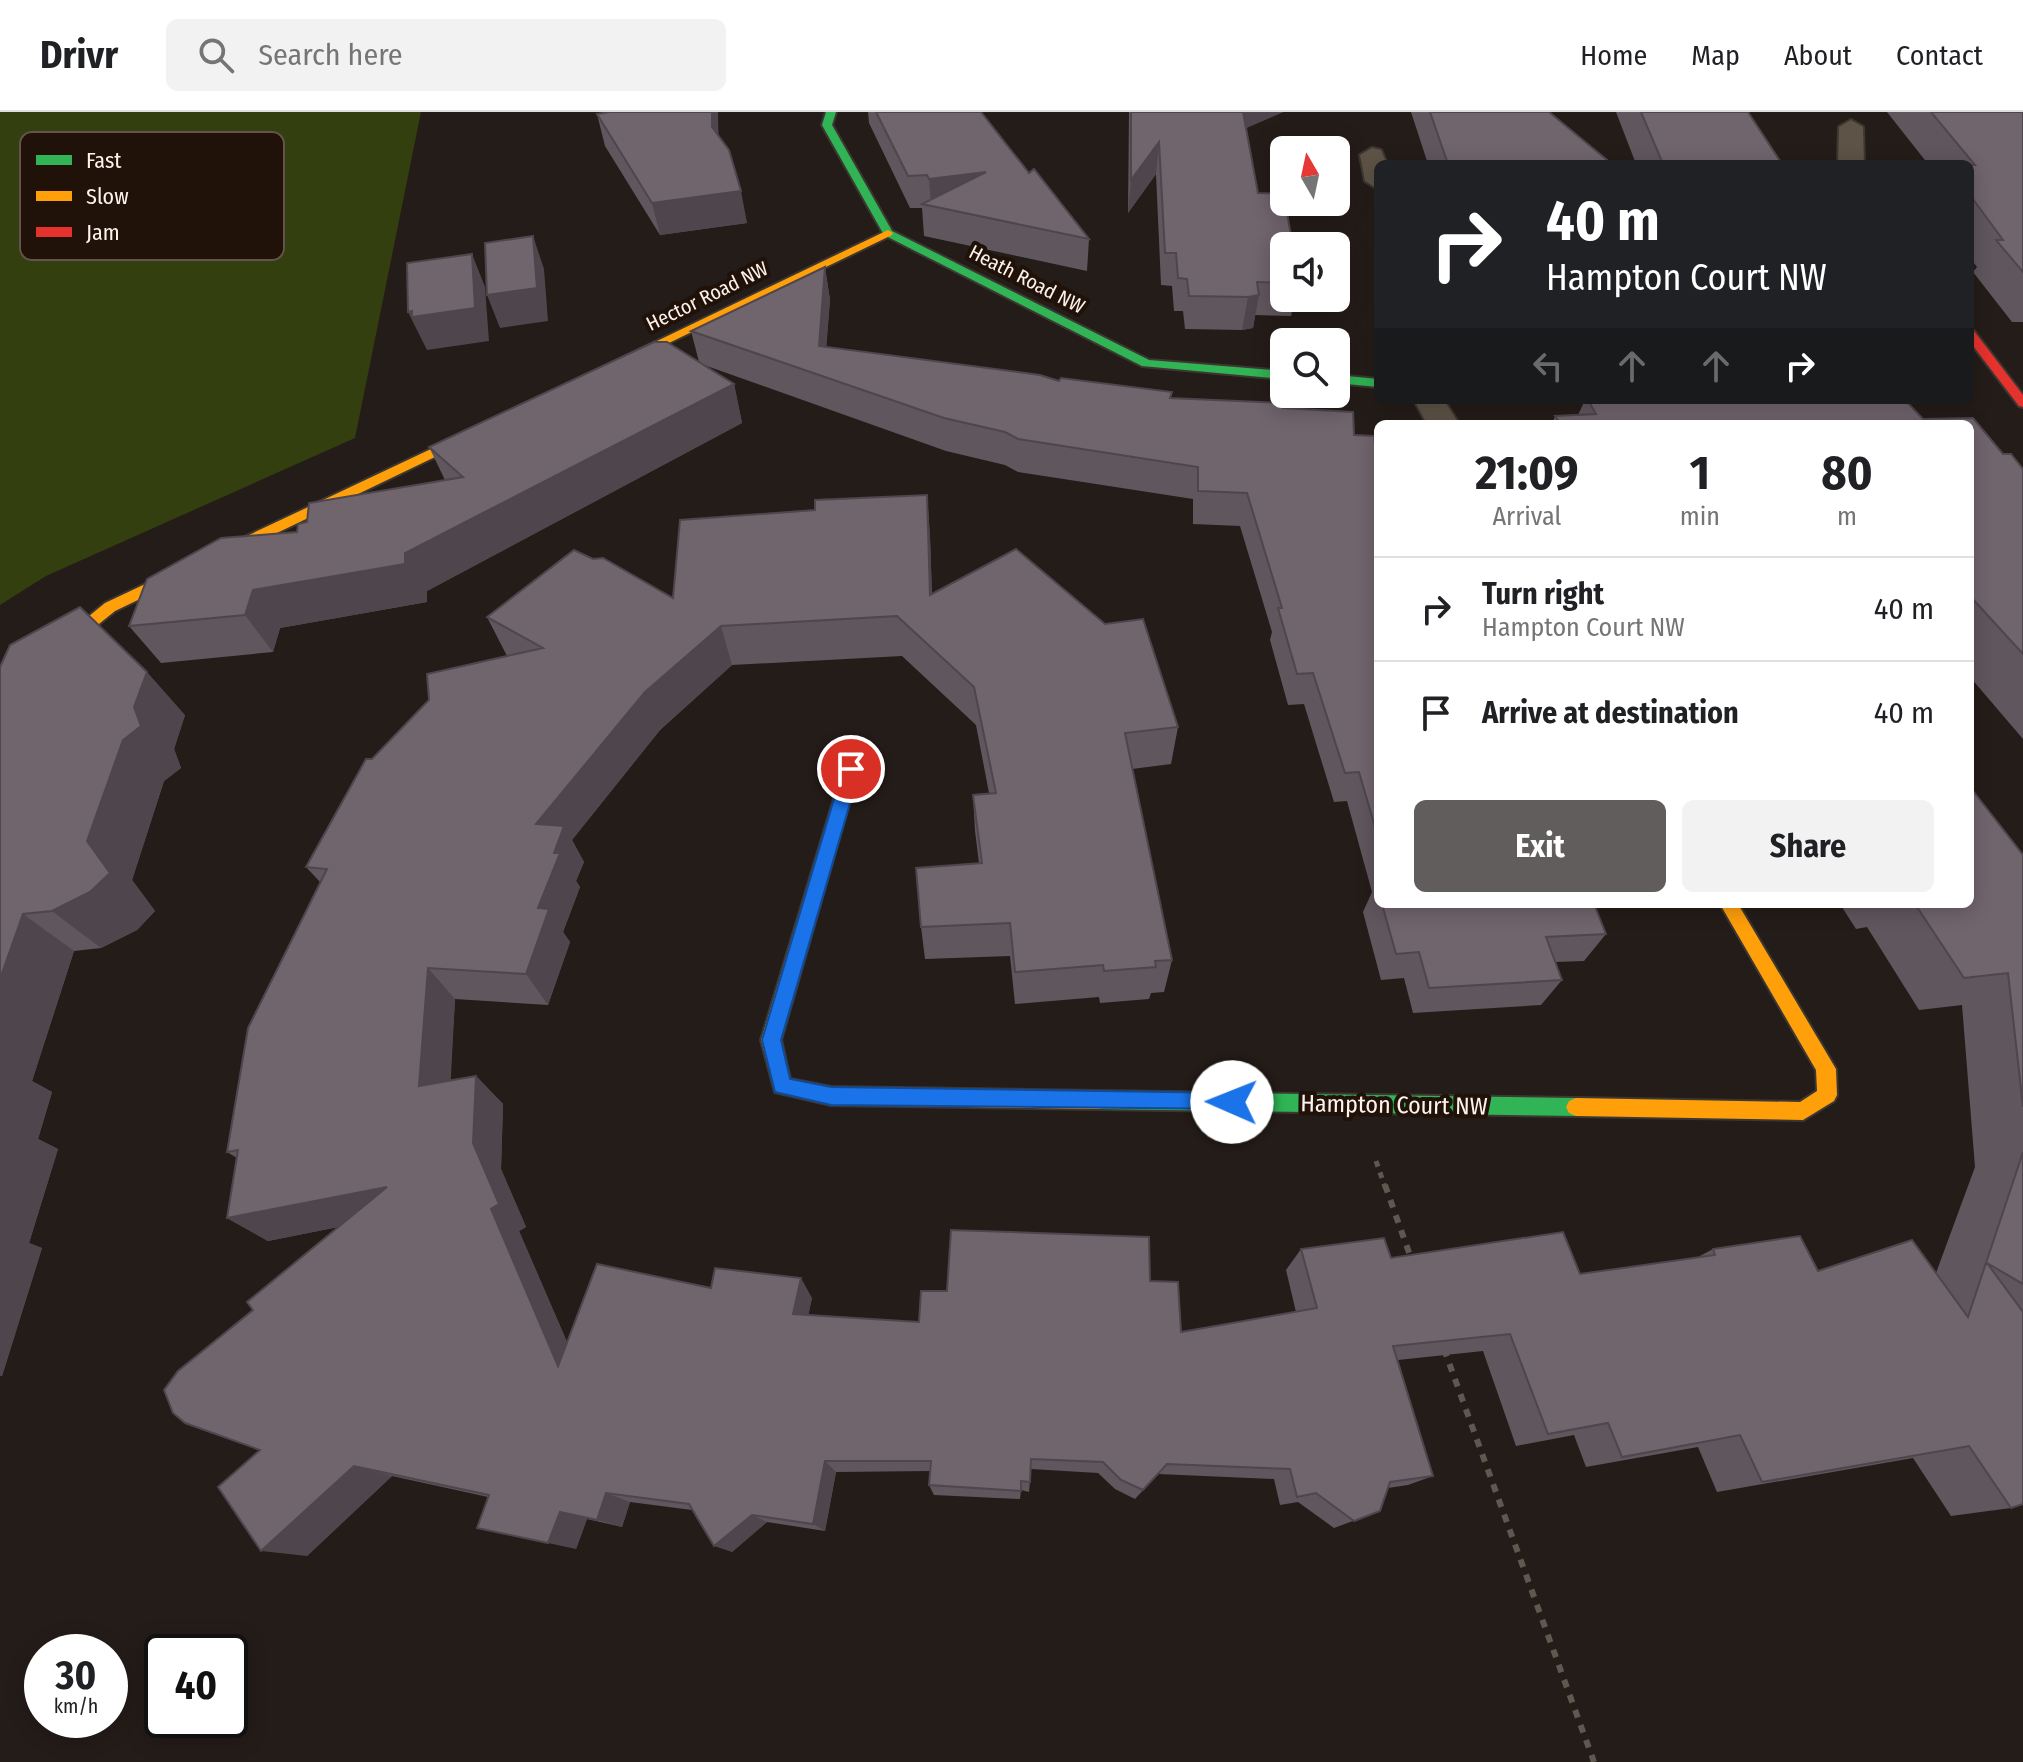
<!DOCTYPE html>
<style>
:root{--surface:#fff;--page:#f2f2f2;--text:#202124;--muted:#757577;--line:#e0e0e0;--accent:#615d5d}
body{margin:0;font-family:"Fira Sans Condensed",sans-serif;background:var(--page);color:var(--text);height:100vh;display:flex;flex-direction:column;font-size:30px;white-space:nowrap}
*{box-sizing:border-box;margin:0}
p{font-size:26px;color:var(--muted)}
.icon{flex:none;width:44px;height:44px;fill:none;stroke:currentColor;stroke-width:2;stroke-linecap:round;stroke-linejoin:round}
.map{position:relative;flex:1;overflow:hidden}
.panel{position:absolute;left:1374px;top:308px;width:600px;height:488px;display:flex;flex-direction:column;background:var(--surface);border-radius:12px;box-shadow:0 4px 20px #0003}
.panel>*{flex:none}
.guide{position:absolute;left:1374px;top:48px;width:600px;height:244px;border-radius:12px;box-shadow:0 4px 20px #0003;background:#202124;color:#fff;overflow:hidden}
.needle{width:52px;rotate:351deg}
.tools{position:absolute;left:1270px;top:24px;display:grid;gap:16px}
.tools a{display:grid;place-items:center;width:80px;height:80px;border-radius:12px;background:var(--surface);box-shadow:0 4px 20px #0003;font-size:40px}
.speed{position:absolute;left:24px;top:1522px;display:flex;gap:16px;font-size:40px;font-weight:700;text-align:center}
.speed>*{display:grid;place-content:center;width:104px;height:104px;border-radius:50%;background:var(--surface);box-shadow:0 4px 20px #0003;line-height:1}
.speed small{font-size:20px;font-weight:400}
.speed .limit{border:4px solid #111;border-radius:12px;background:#fff;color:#111}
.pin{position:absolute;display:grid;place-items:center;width:68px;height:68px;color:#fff;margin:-34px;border:4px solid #fff;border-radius:50%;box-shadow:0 2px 8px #0007}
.me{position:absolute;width:88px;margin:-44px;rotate:271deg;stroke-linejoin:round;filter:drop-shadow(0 0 6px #0008)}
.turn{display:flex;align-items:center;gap:28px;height:168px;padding:0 40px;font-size:36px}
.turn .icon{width:104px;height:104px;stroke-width:2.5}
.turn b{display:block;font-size:56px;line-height:68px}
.lanes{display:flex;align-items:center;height:76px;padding:0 40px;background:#0003;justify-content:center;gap:40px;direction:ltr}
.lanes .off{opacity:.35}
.eta{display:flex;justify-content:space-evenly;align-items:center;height:136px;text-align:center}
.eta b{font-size:48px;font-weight:700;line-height:56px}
.primary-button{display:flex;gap:16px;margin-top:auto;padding:16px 40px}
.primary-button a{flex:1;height:92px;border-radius:12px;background:var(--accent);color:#fff;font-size:32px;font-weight:700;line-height:92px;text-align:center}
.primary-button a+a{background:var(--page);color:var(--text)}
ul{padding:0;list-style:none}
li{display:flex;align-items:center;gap:24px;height:104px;padding:0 40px;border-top:2px solid var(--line)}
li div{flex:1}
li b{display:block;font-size:30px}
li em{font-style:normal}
header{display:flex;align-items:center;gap:48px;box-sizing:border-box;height:112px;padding:0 40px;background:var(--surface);border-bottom:2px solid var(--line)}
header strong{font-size:38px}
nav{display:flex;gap:44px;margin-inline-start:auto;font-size:28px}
.search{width:560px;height:72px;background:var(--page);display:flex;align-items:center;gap:20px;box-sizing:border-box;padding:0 28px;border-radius:12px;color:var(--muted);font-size:30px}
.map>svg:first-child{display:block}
.green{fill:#343f0f}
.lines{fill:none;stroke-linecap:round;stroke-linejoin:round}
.street-casing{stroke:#3d3732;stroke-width:4}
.fast-casing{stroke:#3d3732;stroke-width:4}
.slow-casing{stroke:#3d3732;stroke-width:4}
.jam-casing{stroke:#3d3732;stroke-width:4}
.path-far1{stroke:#60584f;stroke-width:5;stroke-dasharray:6 6;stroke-linecap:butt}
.path{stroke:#60584f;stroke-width:6;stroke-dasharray:8 8;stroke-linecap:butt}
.street{fill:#5d5346;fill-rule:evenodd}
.fast{fill:#30b455;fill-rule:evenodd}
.slow{fill:#ff9f0a;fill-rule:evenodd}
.jam{fill:#e5322d;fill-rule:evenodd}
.wall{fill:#60565e}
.shaded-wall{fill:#4e464c}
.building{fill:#70646d;stroke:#4e464c;stroke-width:2}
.route{fill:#1a73e8;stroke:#114b97;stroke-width:2}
.labels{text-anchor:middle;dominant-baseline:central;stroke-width:8;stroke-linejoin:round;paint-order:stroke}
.far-street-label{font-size:20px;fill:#fdf2ec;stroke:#201109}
.street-label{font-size:24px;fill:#fdf2ec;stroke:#201109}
.key{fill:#201109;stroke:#62544d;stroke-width:2}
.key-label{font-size:22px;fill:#fdf2ec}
</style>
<header>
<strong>Drivr</strong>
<div class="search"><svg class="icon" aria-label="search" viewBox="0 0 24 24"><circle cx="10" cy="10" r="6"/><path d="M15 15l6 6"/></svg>Search here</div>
<nav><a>Home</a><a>Map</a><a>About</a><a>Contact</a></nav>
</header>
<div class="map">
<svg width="2023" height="1650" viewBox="0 0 2023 1650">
<rect width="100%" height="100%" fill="#241c18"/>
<path class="green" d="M 0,0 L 421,0 L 355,326 L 46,464 L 0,493 Z"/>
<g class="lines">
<g class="street-casing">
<g id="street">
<path d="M 1851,8 L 1863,15 L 1864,52 L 1838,52 L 1839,15 Z"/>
<path d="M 1372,36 L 1381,38 L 1387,52 L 1378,52 L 1378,77 L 1365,69 L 1360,43 Z"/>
<path d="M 1414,288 L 1444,288 L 1459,312 L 1427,312 Z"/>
</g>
</g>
<g class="fast-casing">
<g id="fast">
<path d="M 826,0 L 836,0 L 832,13 L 892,119 L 1149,248 L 1284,259 L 1284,267 L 1142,254 L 884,123 L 822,13 Z"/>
<path d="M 1336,263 L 1378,267 L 1378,275 L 1336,271 Z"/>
<path d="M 1099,979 L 1576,986 L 1583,989 L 1586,995 L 1583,1001 L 1576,1004 L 1099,997 L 1092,994 L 1089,988 L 1092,982 Z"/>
</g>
</g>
<g class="slow-casing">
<g id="slow">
<path d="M 888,118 L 893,121 L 892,123 L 613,258 L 603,255 Z"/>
<path d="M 486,311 L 492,315 L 491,318 L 115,499 L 0,592 L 0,577 L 105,491 Z"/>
<path d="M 851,651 L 859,657 L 781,928 L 790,967 L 831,975 L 1099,979 L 1106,982 L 1109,988 L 1106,994 L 1099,997 L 831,993 L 775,980 L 761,928 L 843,657 Z"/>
<path d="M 1720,792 L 1738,792 L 1836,957 L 1837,983 L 1834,989 L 1803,1008 L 1576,1004 L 1569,1001 L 1566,995 L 1569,989 L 1576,986 L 1800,990 L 1817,979 L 1816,958 Z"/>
</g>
</g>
<g class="jam-casing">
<path id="jam" d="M 1970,218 L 1974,219 L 2023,283 L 2023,295 L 2019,294 L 1970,230 Z"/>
</g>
<path class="path-far1" d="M 1376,1049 L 1385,1075"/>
<g class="path">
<path d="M 1385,1073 L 1412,1149"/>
<path d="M 1444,1237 L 1594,1650"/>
</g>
<use href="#street" class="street"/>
<use href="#fast" class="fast"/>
<use href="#slow" class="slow"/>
<use href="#jam" class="jam"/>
</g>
<g class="wall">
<path d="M 718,0 L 718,23 L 747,111 L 660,123 L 605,34 L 597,2 Z"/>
<path d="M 868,0 L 981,0 L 1029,61 L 1089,127 L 1087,159 L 924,124 L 922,96 L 910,96 L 869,11 Z"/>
<path d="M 1129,0 L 1283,0 L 1246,16 L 1258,81 L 1284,134 L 1284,186 L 1295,186 L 1291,204 L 1255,203 L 1253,216 L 1242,218 L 1185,217 L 1183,199 L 1174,199 L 1172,174 L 1161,173 L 1156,62 L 1128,101 Z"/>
<path d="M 1411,0 L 1549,0 L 1612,52 L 1428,52 Z"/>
<path d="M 1616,0 L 1748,0 L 1782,52 L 1636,52 Z"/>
<path d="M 1887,0 L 2023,0 L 2023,210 L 2012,210 L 1973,160 L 1977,155 L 1970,146 L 1970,52 L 1928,52 Z"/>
<path d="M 825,155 L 830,188 L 826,235 L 1171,286 L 1283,296 L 1354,323 L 1378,360 L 1378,792 L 1594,792 L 1606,822 L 1584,849 L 1555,850 L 1562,868 L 1541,893 L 1413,901 L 1404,866 L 1381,868 L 1363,800 L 1372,780 L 1347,689 L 1334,690 L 1304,592 L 1288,593 L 1270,528 L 1272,520 L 1240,414 L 1193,412 L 1193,387 L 1018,360 L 1005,353 L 946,339 L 704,253 L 734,272 L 742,311 L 427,479 L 427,490 L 280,516 L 273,540 L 161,551 L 129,514 L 297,420 L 307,410 L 445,368 L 429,335 L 699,250 L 691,219 Z"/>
<path d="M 1585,288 L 1706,288 L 1707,290 L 1905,288 L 1923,307 L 1973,306 L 2003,342 L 2011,342 L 2023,357 L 2023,627 L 1970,565 L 1970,312 L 1552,312 L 1555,304 L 1578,303 Z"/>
<path d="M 927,383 L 930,424 L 932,482 L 1178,615 L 1171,652 L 1132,657 L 1172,848 L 1164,880 L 1151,881 L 1149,887 L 1100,891 L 1099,885 L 1015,892 L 1010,844 L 925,847 L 921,815 L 979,751 L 975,719 L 973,683 L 989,681 L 976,613 L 902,544 L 732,553 L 660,618 L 572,728 L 584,750 L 576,769 L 580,775 L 563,820 L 570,830 L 548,893 L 455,887 L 450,968 L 476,964 L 503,992 L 501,1057 L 526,1115 L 519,1119 L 567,1230 L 711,1176 L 812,1186 L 808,1203 L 919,1210 L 947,1179 L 1150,1169 L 1181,1220 L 1296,1200 L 1286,1158 L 1301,1137 L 1580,1162 L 1698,1145 L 1713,1137 L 1818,1159 L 1936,1161 L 1975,1055 L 1962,893 L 1919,898 L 1867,815 L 1856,817 L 1840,792 L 1970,792 L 2023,743 L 2023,1392 L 2011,1396 L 1951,1404 L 1913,1346 L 1717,1380 L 1698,1335 L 1586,1355 L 1574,1323 L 1516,1334 L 1483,1239 L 1398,1248 L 1433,1364 L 1408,1373 L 1388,1376 L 1380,1399 L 1334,1416 L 1298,1390 L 1280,1393 L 1274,1367 L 1158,1362 L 1135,1387 L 1115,1377 L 1098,1361 L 1031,1357 L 1029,1380 L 1021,1378 L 1020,1387 L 934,1383 L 929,1373 L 930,1359 L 836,1360 L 825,1419 L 767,1410 L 732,1440 L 692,1398 L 630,1390 L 622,1415 L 587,1407 L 576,1437 L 488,1385 L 392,1364 L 307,1444 L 260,1338 L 253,1198 L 338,1115 L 268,1129 L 227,1106 L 237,1046 L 227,1040 L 320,770 L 306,755 L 372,647 L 507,544 L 487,505 L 673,486 L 815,398 Z"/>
<path d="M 0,555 L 185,603 L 174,637 L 181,656 L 164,669 L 132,768 L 155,799 L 137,818 L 101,836 L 74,839 L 32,969 L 52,980 L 38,1027 L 58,1037 L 29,1131 L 42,1136 L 2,1264 L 0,1264 Z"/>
</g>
<g class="shaded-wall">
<path d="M 712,0 L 718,0 L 719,47 L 712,15 Z"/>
<path d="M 1240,0 L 1283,0 L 1237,20 Z"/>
<path d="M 1159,30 L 1156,62 L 1128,101 L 1131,68 Z"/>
<path d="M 986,60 L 931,94 L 929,67 Z"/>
<path d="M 741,79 L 747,111 L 660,123 L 652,91 Z"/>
<path d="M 533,124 L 544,157 L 548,209 L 500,216 L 487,183 Z"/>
<path d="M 472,142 L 485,175 L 489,229 L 427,238 L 408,200 L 412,199 Z"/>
<path d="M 825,155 L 830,188 L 824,267 L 819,234 Z"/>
<path d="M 1259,183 L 1253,216 L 1242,218 L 1248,185 Z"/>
<path d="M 734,272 L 742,311 L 427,479 L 427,490 L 280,516 L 273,540 L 245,503 L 253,478 L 405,441 Z"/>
<path d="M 927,383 L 930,424 L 933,523 L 930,483 Z"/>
<path d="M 721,514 L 732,553 L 660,618 L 572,728 L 584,750 L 576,769 L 580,775 L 563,820 L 570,830 L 548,893 L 526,862 L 538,796 L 536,712 L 645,580 Z"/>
<path d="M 147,560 L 185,603 L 174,637 L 181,656 L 164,669 L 132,768 L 155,799 L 137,818 L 101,836 L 52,799 L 87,729 Z"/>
<path d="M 23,802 L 74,839 L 32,969 L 52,980 L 38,1027 L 58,1037 L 29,1131 L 42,1136 L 2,1264 L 0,1264 L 0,867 Z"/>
<path d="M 428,856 L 455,887 L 449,1002 L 419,974 Z"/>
<path d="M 476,964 L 503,992 L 501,1057 L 526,1115 L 519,1119 L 584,1269 L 558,1254 L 491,1097 L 473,1031 Z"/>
<path d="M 387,1075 L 419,1099 L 268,1129 L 227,1106 Z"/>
<path d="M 801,1166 L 812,1186 L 805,1220 L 793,1202 Z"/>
<path d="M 825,1349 L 836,1360 L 825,1419 L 813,1412 Z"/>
<path d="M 354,1354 L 392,1364 L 307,1444 L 261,1439 Z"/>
<path d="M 606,1381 L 630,1390 L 622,1415 L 597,1408 Z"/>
<path d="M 560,1400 L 587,1407 L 576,1437 L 548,1431 Z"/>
<path d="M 752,1403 L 767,1410 L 732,1440 L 714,1434 Z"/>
</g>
<g class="building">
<path d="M 609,0 L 712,0 L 712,15 L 729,38 L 741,79 L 652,91 L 597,2 Z"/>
<path d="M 876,0 L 981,0 L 1029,61 L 1034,57 L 1089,127 L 922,92 L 986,60 L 929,67 L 927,63 L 908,64 Z"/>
<path d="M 1131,0 L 1243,0 L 1258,81 L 1284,82 L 1284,90 L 1285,90 L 1293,134 L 1284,134 L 1284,171 L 1257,170 L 1259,183 L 1248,185 L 1189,184 L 1187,167 L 1178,166 L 1176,141 L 1165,141 L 1159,30 L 1131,68 Z"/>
<path d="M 1430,0 L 1549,0 L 1612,52 L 1448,52 Z"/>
<path d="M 1641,0 L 1748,0 L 1782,52 L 1663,52 Z"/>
<path d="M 1931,0 L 2023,0 L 2023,160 L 1996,128 L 2003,128 L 1970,83 L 1970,53 L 1975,53 Z"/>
<path d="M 533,124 L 537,176 L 487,183 L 485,131 Z"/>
<path d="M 472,142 L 475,196 L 412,205 L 412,199 L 408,200 L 407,151 Z"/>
<path d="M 825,155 L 819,234 L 1040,263 L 1059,269 L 1061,266 L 1172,280 L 1170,286 L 1283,291 L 1283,296 L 1353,300 L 1354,323 L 1374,324 L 1378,360 L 1378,725 L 1359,660 L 1345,661 L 1313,561 L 1297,562 L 1278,496 L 1282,496 L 1247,381 L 1198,379 L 1198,355 L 1018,327 L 1005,320 L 944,306 L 691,219 Z"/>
<path d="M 654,230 L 667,230 L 734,272 L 405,441 L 405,452 L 253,478 L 245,503 L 129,514 L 147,467 L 221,426 L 297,420 L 298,412 L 307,410 L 309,391 L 463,365 L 429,335 Z"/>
<path d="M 1588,288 L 1706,288 L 1707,290 L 1905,288 L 1923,307 L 1973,306 L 2003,342 L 2011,342 L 2023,357 L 2023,542 L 1970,484 L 1970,312 L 1561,312 L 1555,304 L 1596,302 Z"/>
<path d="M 927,383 L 930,483 L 1016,437 L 1105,512 L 1143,507 L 1178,615 L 1125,621 L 1172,848 L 1155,849 L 1156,855 L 1104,859 L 1103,853 L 1015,860 L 1010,811 L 921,815 L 916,756 L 982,751 L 973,683 L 996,681 L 974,575 L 897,504 L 721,514 L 645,580 L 536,712 L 564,714 L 554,741 L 560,741 L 538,796 L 549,797 L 526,862 L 428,856 L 419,974 L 476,964 L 473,1031 L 499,1092 L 491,1097 L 558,1254 L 597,1152 L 711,1176 L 715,1156 L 801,1166 L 793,1202 L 919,1210 L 921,1179 L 947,1179 L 951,1118 L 1149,1125 L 1150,1169 L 1178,1170 L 1181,1220 L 1317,1196 L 1301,1137 L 1384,1126 L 1391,1146 L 1563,1120 L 1580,1162 L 1715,1143 L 1713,1137 L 1800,1124 L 1818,1159 L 1912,1128 L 1968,1205 L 2023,1040 L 2023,1172 L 1987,1151 L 2023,1200 L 2023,1392 L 2011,1396 L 1969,1334 L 1762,1370 L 1740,1323 L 1622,1345 L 1608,1311 L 1548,1322 L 1510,1222 L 1393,1234 L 1433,1364 L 1390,1370 L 1380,1399 L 1354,1409 L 1316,1381 L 1297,1385 L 1290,1357 L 1167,1352 L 1143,1378 L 1121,1368 L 1103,1350 L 1031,1347 L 1030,1370 L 1021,1369 L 1021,1379 L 929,1373 L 931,1349 L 825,1349 L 813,1412 L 752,1403 L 714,1434 L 689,1392 L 606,1381 L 597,1408 L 560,1400 L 548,1431 L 477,1416 L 489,1383 L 354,1354 L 261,1439 L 218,1375 L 260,1338 L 185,1311 L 173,1301 L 164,1278 L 178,1259 L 253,1198 L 247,1190 L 387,1075 L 227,1106 L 238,1038 L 227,1040 L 248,916 L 327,757 L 306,755 L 366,647 L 372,647 L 429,588 L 427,562 L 543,536 L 487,505 L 574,438 L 593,447 L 603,446 L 673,486 L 680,408 L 815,398 L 815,388 Z"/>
<path d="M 80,495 L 147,560 L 134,595 L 141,614 L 123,628 L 87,729 L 110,761 L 90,780 L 52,799 L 23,802 L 0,867 L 0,555 L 10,533 Z"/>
<path d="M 1970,675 L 2023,743 L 2023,995 L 2008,861 L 1964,866 L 1915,792 L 1970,792 Z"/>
<path d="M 1382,792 L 1594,792 L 1606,822 L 1546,825 L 1562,868 L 1429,876 L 1419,840 L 1396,842 Z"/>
</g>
<path class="route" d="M 851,651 L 860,657 L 781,928 L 790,967 L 831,975 L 1232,981 L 1242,990 L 1239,997 L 831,993 L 775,980 L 762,928 L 843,657 Z"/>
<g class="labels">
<g class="far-street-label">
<text transform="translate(1027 167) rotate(27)">Heath Road NW</text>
<text transform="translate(707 184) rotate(-26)">Hector Road NW</text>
</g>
<g class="street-label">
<text transform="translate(1394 993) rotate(1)">Hampton Court NW</text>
</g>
</g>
<rect x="20" y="20" width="264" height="128" rx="12" class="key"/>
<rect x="36" y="43" width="36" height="10" fill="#30b455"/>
<rect x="36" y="79" width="36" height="10" fill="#ff9f0a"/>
<rect x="36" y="115" width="36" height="10" fill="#e5322d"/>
<g class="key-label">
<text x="86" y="56">Fast</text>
<text x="86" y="92">Slow</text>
<text x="86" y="128">Jam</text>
</g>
</svg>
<div class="tools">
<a><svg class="needle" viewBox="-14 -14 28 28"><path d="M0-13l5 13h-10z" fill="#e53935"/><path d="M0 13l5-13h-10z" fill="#757577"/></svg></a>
<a><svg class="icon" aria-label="sound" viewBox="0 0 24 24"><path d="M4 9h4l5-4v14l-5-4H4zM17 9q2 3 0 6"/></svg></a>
<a><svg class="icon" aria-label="search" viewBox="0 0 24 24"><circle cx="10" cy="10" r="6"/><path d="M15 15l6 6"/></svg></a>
</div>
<div class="speed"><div>30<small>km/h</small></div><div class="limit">40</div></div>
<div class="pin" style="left:851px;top:657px;background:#d93025"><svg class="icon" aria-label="arrive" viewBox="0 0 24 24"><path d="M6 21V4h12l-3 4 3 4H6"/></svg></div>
<svg class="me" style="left:1232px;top:990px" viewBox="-20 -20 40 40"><circle r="19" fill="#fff"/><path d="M0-13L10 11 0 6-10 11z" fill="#1a73e8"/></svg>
<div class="guide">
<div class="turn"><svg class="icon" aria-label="right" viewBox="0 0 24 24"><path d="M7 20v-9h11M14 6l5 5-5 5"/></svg><div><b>40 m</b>Hampton Court NW</div></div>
<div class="lanes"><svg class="icon off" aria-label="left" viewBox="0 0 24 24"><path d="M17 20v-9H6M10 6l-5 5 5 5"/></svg><svg class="icon off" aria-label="ahead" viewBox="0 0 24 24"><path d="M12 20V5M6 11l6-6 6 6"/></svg><svg class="icon off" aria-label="ahead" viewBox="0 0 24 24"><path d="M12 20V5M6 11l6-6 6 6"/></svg><svg class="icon" aria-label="right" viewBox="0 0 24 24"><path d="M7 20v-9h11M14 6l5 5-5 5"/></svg></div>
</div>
<section class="panel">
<div class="eta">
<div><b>21:09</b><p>Arrival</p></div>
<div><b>1</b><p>min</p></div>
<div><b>80</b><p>m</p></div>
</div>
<ul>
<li><svg class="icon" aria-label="right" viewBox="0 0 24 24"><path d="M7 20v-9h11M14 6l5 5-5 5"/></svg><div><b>Turn right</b><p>Hampton Court NW</p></div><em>40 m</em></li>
<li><svg class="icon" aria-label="arrive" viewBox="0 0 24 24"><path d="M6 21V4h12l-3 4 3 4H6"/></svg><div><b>Arrive at destination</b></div><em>40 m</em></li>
</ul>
<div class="primary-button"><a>Exit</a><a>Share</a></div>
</section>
</div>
